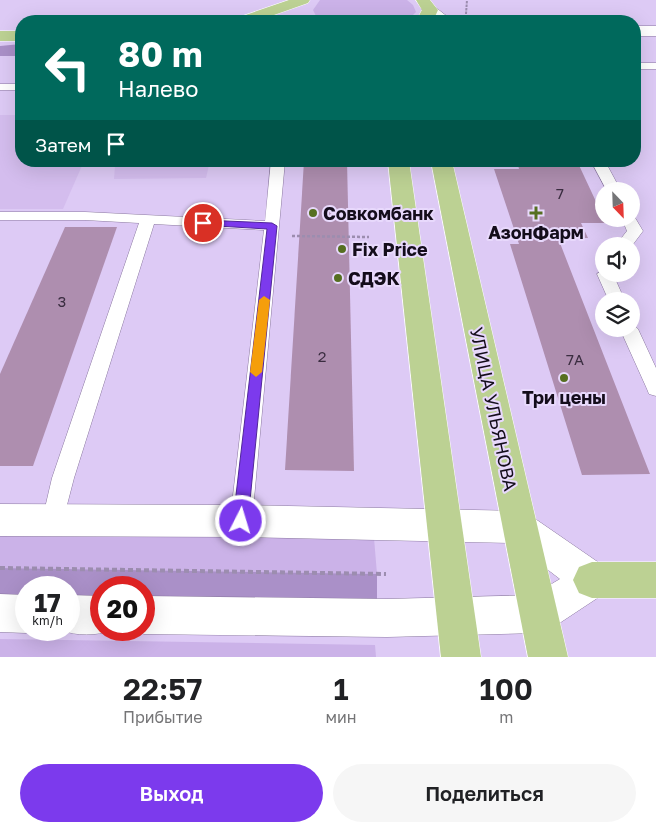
<!DOCTYPE html>
<html lang="ru">
<meta charset="utf-8">
<style>
:root{--surface:#fff;--page:#f6f6f6;--text:#202124;--muted:#757577;--accent:#7c3aed}
body{margin:0;font-family:"Golos Text",sans-serif;background:var(--page);color:var(--text);height:100vh;display:flex;flex-direction:column;font-size:19px;white-space:nowrap}
*{box-sizing:border-box;margin:0}
p{font-size:16px;color:var(--muted)}
.icon{flex:none;width:28px;height:28px;fill:none;stroke:currentColor;stroke-width:2;stroke-linecap:round;stroke-linejoin:round}
.map{position:relative;height:657px;overflow:hidden}
.side{display:flex;flex-direction:column;background:var(--surface);flex:1}
.side>*{flex:none}
.banner{position:absolute;left:15px;top:15px;width:626px;height:152px;border-radius:20px;box-shadow:0 5px 20px #0002;background:#00695c;color:#fff;overflow:hidden}
.needle{width:32px;rotate:157deg}
.fabs{position:absolute;left:595px;top:182px;display:grid;gap:10px}
.fabs a{display:grid;place-items:center;width:45px;height:45px;border-radius:50%;background:var(--surface);box-shadow:0 5px 20px #0002;font-size:25px}
.speed{position:absolute;left:15px;top:576px;display:flex;gap:10px;font-size:25px;font-weight:700;text-align:center}
.speed>*{display:grid;place-content:center;width:65px;height:65px;border-radius:50%;background:var(--surface);box-shadow:0 5px 20px #0002;line-height:1}
.speed small{font-size:12px;font-weight:400}
.speed .limit{border:8px solid #d22;background:#fff;color:#111}
.pin{position:absolute;display:grid;place-items:center;width:42px;height:42px;color:#fff;margin:-21px;border:2px solid #fff;border-radius:50%;box-shadow:0 1px 5px #0007}
.me{position:absolute;width:55px;margin:-28px;rotate:5deg;stroke-linejoin:round;filter:drop-shadow(0 0 4px #0008)}
.turn{display:flex;align-items:center;gap:18px;height:105px;padding:0 20px;font-size:22px}
.turn .icon{width:65px;height:65px;stroke-width:2.5}
.turn b{display:block;font-size:35px;line-height:42px}
.then{display:flex;align-items:center;height:48px;padding:0 20px;background:#0003;gap:10px;font-size:19px}
.eta{display:flex;justify-content:space-evenly;align-items:center;height:85px;text-align:center}
.eta b{font-size:30px;font-weight:600;line-height:35px}
.cta{display:flex;gap:10px;margin-top:auto;padding:10px 20px}
.cta a{flex:1;height:58px;border-radius:30px;background:var(--accent);color:#fff;font-size:20px;font-weight:600;line-height:58px;text-align:center}
.cta a+a{background:var(--page);color:var(--text)}
.map>svg:first-child{display:block}
.built{fill:#d4bdee}
.green{fill:#cbb2e8}
.forest{fill:#aa90c8}
.building{fill:#ae8eaf}
.lines{fill:none;stroke-linecap:round;stroke-linejoin:round}
.service-casing{stroke:#8b79a0;stroke-width:1}
.minor-casing{stroke:#8b79a0;stroke-width:1}
.tertiary-casing{stroke:#8b79a0;stroke-width:1}
.primary-casing{stroke:#fff;stroke-width:1}
.path-far2{stroke:#9c8daf;stroke-width:2;stroke-dasharray:2.5 1;stroke-linecap:butt}
.path-far1{stroke:#9c8daf;stroke-width:2.5;stroke-dasharray:3 2;stroke-linecap:butt}
.path{stroke:#9c8daf;stroke-width:4;stroke-dasharray:5 3;stroke-linecap:butt}
.service{fill:#fff;fill-rule:evenodd}
.minor{fill:#fff;fill-rule:evenodd}
.tertiary{fill:#fff;fill-rule:evenodd}
.primary{fill:#bcd193;fill-rule:evenodd}
.route{fill:#7c3aed;stroke:#51269a}
.slow{fill:#f59e0b}
.poi-dot{fill:#566f21;stroke:#e8d9fc;stroke-width:2}
.labels{text-anchor:middle;dominant-baseline:central;stroke-width:4;stroke-linejoin:round;paint-order:stroke}
.number-label{font-size:15px;fill:#3a2d40}
.poi-label{font-size:18px;font-weight:bold;fill:#140d1b;stroke:#e8d9fc;text-anchor:start}
.street-label{font-size:18px;fill:#140d1b;stroke:#e8d9fc}
</style>
<div class="map">
<svg width="656" height="657" viewBox="0 0 656 657">
<rect width="100%" height="100%" fill="#ddcaf5"/>
<g class="built">
<path d="M 0,115 L 21,115 L 21,161 L 84,161 L 63,209 L 0,209 Z"/>
<path d="M 141,161 L 210,161 L 206,178 L 114,179 L 115,166 L 140,166 Z"/>
</g>
<g class="green">
<path d="M 320,0 L 407,0 L 413,5 L 416,12 L 407,21 L 323,21 L 316,16 L 313,10 Z"/>
<path d="M 0,531 L 374,538 L 377,574 L 0,568 Z"/>
<path d="M 0,639 L 375,645 L 376,657 L 0,657 Z"/>
</g>
<g class="forest">
<path d="M 21,44 L 21,56 L 0,56 L 0,46 Z"/>
<path d="M 0,568 L 377,574 L 377,606 L 144,603 L 144,588 L 101,588 L 101,603 L 69,602 L 69,588 L 26,588 L 26,602 L 0,601 Z"/>
</g>
<g class="building">
<path d="M 304,161 L 347,161 L 354,471 L 285,470 Z"/>
<path d="M 517,161 L 577,161 L 606,223 L 581,223 L 588,238 L 558,238 L 650,474 L 582,475 L 510,244 L 519,244 L 494,169 L 519,169 Z"/>
<path d="M 65,227 L 117,227 L 33,466 L 0,466 L 0,374 Z"/>
</g>
<g class="lines">
<g class="service-casing">
<g id="service">
<rect x="635" y="63" width="21" height="6"/>
<rect x="0" y="84" width="21" height="6"/>
<path d="M 271,161 L 285,161 L 252,521 L 249,528 L 241,531 L 233,528 L 230,521 L 264,230 L 154,224 L 74,478 L 61,528 L 53,531 L 45,528 L 42,521 L 52,478 L 139,223 L 85,220 L 0,220 L 0,212 L 85,212 L 265,221 Z"/>
<path d="M 591,161 L 605,161 L 621,191 L 607,191 Z"/>
<path d="M 631,215 L 634,216 L 643,231 L 631,247 L 615,246 L 627,231 L 622,219 L 631,219 Z"/>
<path d="M 604,269 L 604,274 L 613,274 L 625,301 L 609,301 L 597,274 Z"/>
<path d="M 631,323 L 638,329 L 656,368 L 656,396 L 649,394 L 647,389 L 620,329 L 631,329 Z"/>
</g>
</g>
<g class="minor-casing">
<g id="minor">
<path d="M 0,504 L 241,505 L 519,511 L 531,516 L 605,567 L 611,580 L 605,593 L 552,628 L 538,633 L 387,637 L 144,634 L 134,630 L 144,630 L 144,596 L 387,599 L 533,595 L 560,579 L 513,543 L 241,537 L 0,536 Z"/>
<path d="M 0,594 L 26,595 L 26,630 L 34,630 L 26,633 L 0,632 Z"/>
<path d="M 69,595 L 101,596 L 101,630 L 111,630 C 97,636 76,636 61,630 L 69,630 Z"/>
</g>
</g>
<g class="tertiary-casing">
<g id="tertiary">
<path d="M 430,5 L 435,7 L 453,21 L 435,21 L 422,10 Z"/>
<rect x="635" y="26" width="21" height="10"/>
</g>
</g>
<g class="primary-casing">
<g id="primary">
<path d="M 289,0 L 310,0 L 308,3 L 257,21 L 235,21 L 237,18 Z"/>
<path d="M 416,0 L 430,0 L 438,10 L 433,21 L 416,21 L 422,10 Z"/>
<rect x="0" y="31" width="21" height="10"/>
<path d="M 388,161 L 409,161 L 481,657 L 441,657 Z"/>
<path d="M 431,161 L 452,161 L 568,657 L 528,657 Z"/>
<path d="M 592,562 L 656,562 L 656,598 L 592,598 L 579,593 L 573,580 L 579,567 Z"/>
</g>
</g>
<path class="path-far2" d="M 466,14 L 467,0"/>
<g class="path-far1">
<path d="M 475,165 L 518,164"/>
<path d="M 292,236 L 369,237"/>
</g>
<path class="path" d="M 0,568 L 386,574"/>
<use href="#service" class="service"/>
<use href="#minor" class="minor"/>
<use href="#tertiary" class="tertiary"/>
<use href="#primary" class="primary"/>
</g>
<path class="route" d="M 203,220 L 272,223 L 277,226 L 248,521 L 246,525 L 241,527 L 236,525 L 233,521 L 267,229 L 200,225 L 199,223 Z"/>
<path class="slow" d="M 264,296 L 270,300 L 262,372 L 256,377 L 250,372 L 259,300 Z"/>
<g class="poi-dot">
<circle cx="313" cy="213" r="5"/>
<path d="M533.5 205.5h5v5h5v5h-5v5h-5v-5h-5v-5h5z"/>
<circle cx="342" cy="249" r="5"/>
<circle cx="338" cy="278" r="5"/>
<circle cx="564" cy="378" r="5"/>
</g>
<g class="labels">
<g class="number-label">
<text x="560" y="193">7</text>
<text x="62" y="301">3</text>
<text x="322" y="356">2</text>
<text x="575" y="359">7А</text>
</g>
<g class="poi-label">
<text x="323" y="213">Совкомбанк</text>
<text x="536" y="232" text-anchor="middle">АзонФарм</text>
<text x="352" y="249">Fix Price</text>
<text x="348" y="278">СДЭК</text>
<text x="564" y="397" text-anchor="middle">Три цены</text>
</g>
<g class="street-label">
<text transform="translate(494 409) rotate(78)">УЛИЦА УЛЬЯНОВА</text>
</g>
</g>
</svg>
<div class="fabs">
<a><svg class="needle" viewBox="-14 -14 28 28"><path d="M0-13l5 13h-10z" fill="#e53935"/><path d="M0 13l5-13h-10z" fill="#757577"/></svg></a>
<a><svg class="icon" aria-label="sound" viewBox="0 0 24 24"><path d="M4 9h4l5-4v14l-5-4H4zM17 9q2 3 0 6"/></svg></a>
<a><svg class="icon" aria-label="layers" viewBox="0 0 24 24"><path d="M12 4l9 5-9 5-9-5zM3 14l9 5 9-5"/></svg></a>
</div>
<div class="speed"><div>17<small>km/h</small></div><div class="limit">20</div></div>
<div class="pin" style="left:203px;top:223px;background:#d93025"><svg class="icon" aria-label="arrive" viewBox="0 0 24 24"><path d="M6 21V4h12l-3 4 3 4H6"/></svg></div>
<svg class="me" style="left:241px;top:521px" viewBox="-20 -20 40 40"><circle r="17" fill="#7c3aed" stroke="#fff" stroke-width="3"/><path d="M0-11L8 9 0 5-8 9z" fill="#fff"/></svg>
<div class="banner">
<div class="turn"><svg class="icon" aria-label="left" viewBox="0 0 24 24"><path d="M17 20v-9H6M10 6l-5 5 5 5"/></svg><div><b>80 m</b>Налево</div></div>
<div class="then">Затем<svg class="icon" aria-label="arrive" viewBox="0 0 24 24"><path d="M6 21V4h12l-3 4 3 4H6"/></svg></div>
</div>
</div>
<section class="side">
<div class="eta">
<div><b>22:57</b><p>Прибытие</p></div>
<div><b>1</b><p>мин</p></div>
<div><b>100</b><p>m</p></div>
</div>
<div class="cta"><a>Выход</a><a>Поделиться</a></div>
</section>
